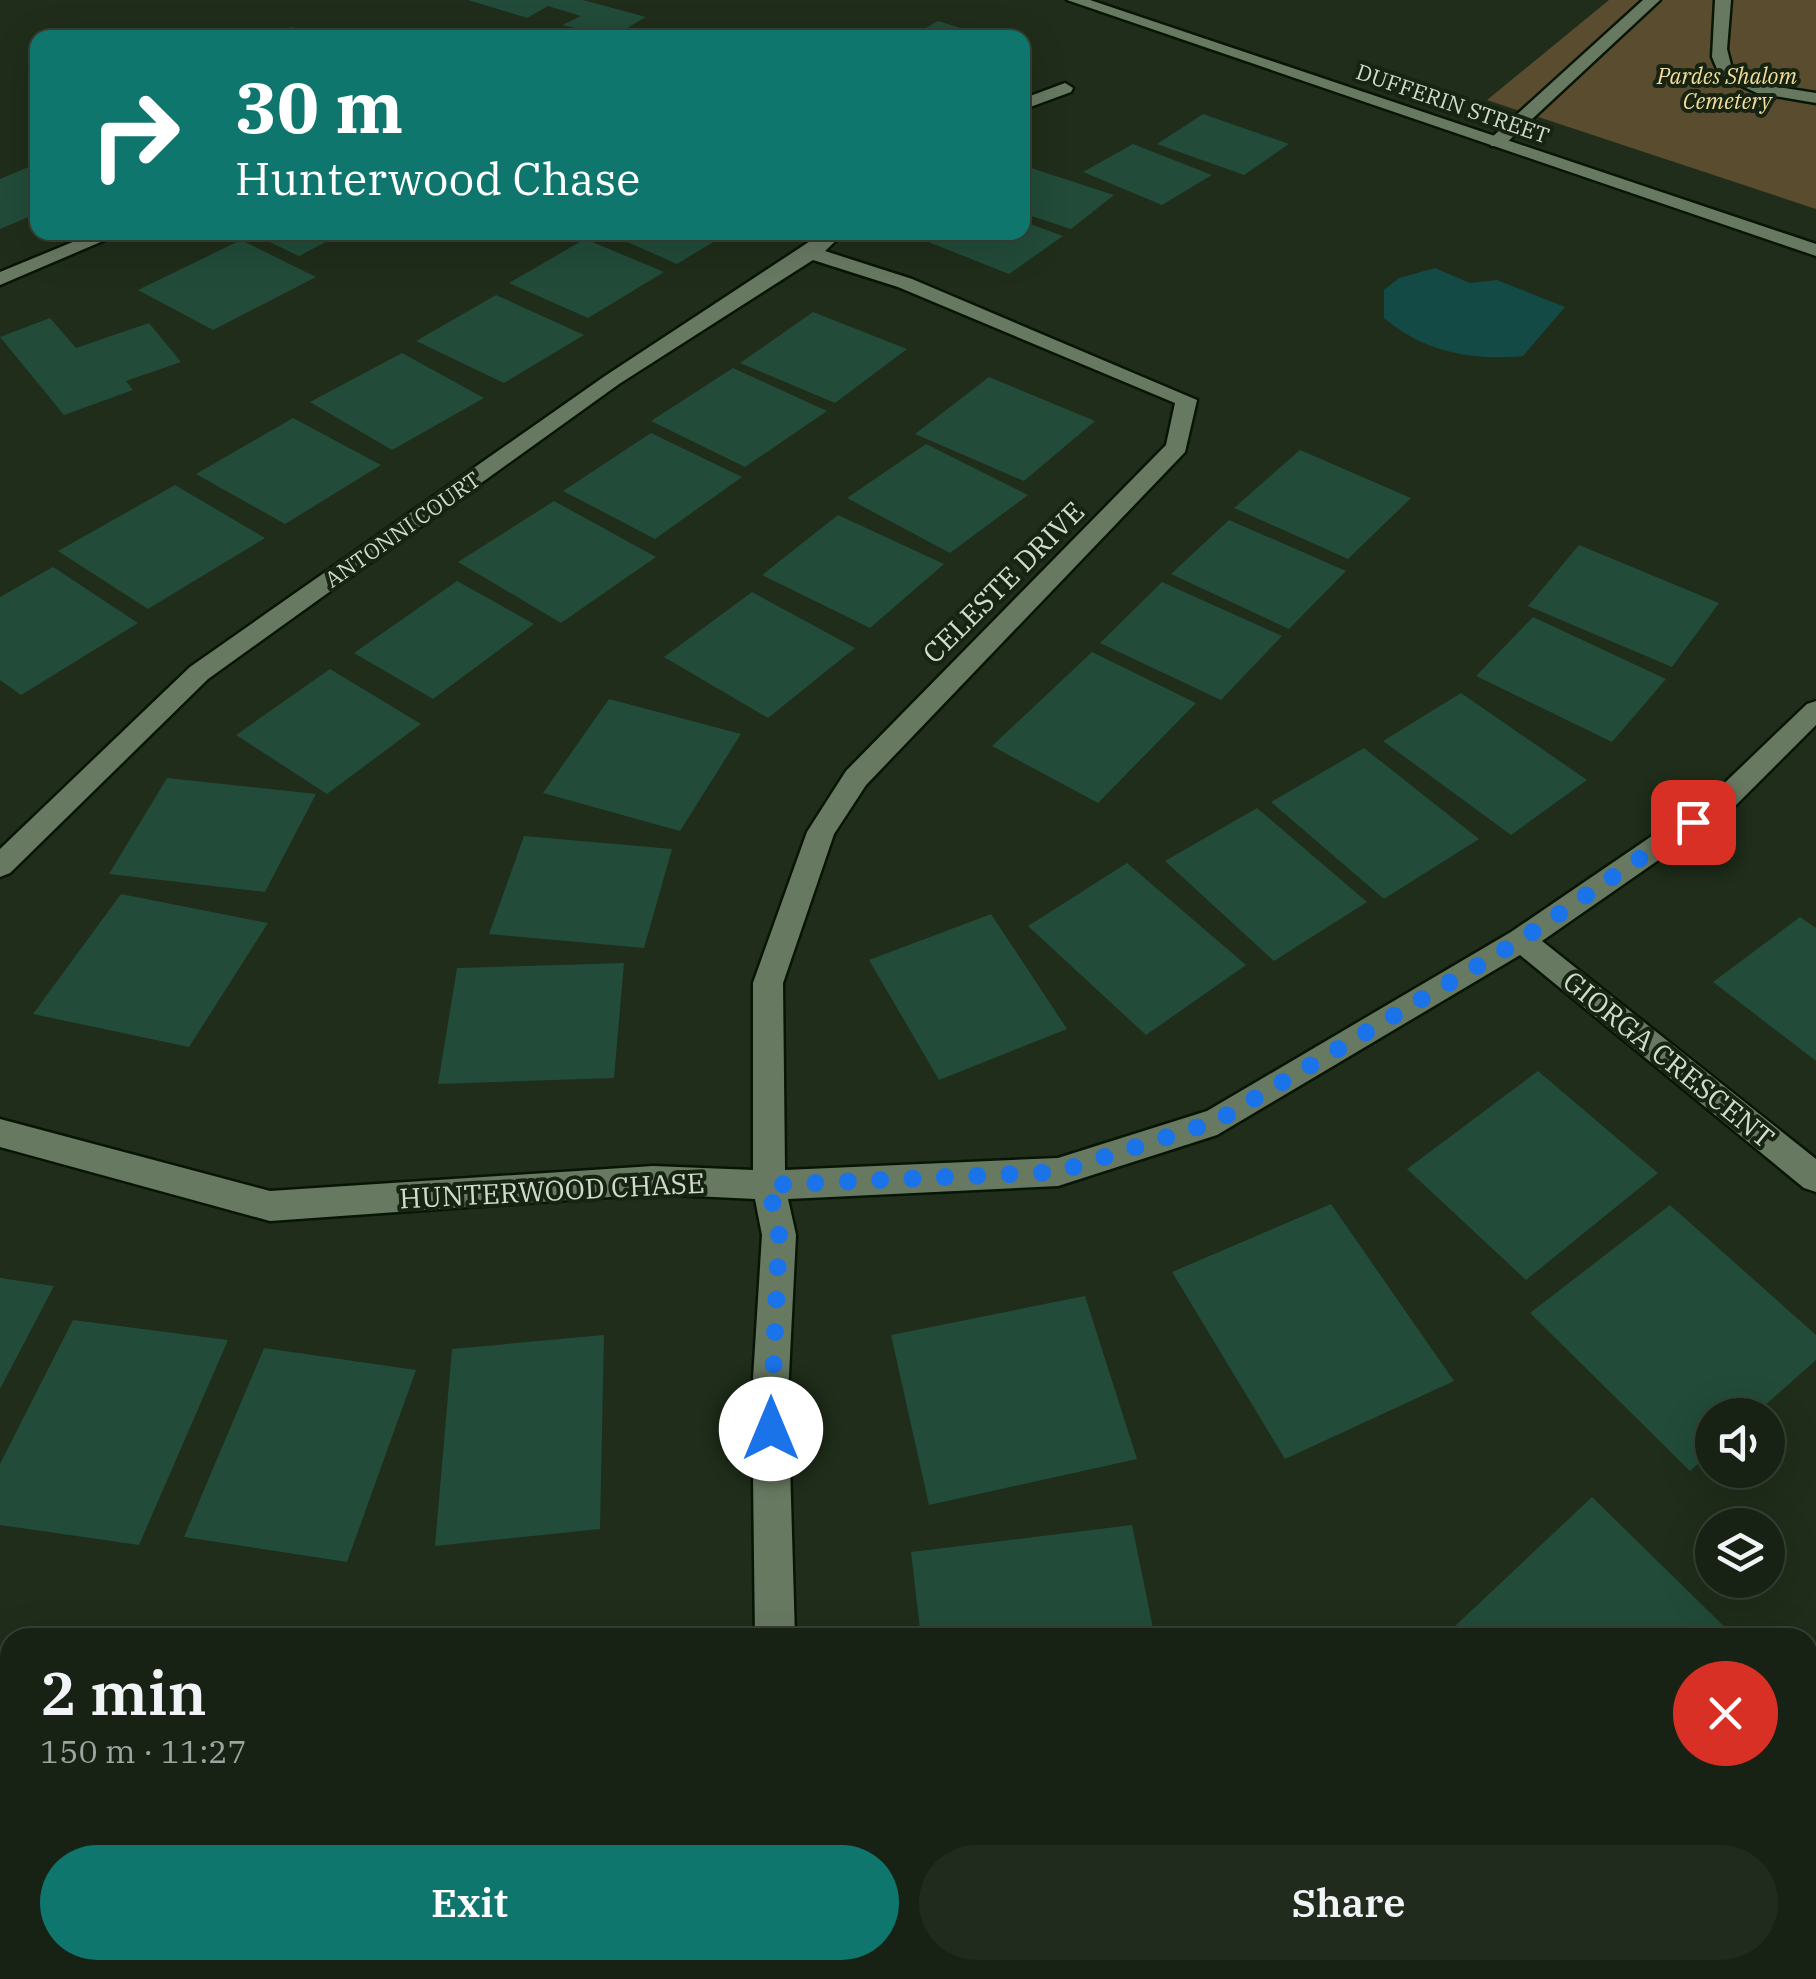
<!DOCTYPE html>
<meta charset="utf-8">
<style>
:root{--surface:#172214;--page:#202a1d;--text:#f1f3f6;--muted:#9ea4a0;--line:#363f34;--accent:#0f766e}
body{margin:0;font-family:"IBM Plex Serif",serif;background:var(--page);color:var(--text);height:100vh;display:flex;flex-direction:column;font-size:38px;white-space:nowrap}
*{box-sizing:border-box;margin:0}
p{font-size:32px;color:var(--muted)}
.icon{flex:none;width:55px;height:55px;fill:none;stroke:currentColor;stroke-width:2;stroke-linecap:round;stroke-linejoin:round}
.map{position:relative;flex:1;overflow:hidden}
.panel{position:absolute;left:0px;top:1628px;width:1818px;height:352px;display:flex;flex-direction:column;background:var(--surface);border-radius:30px 30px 0 0;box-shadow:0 10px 40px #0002,0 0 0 2px var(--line)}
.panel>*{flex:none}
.top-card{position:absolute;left:30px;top:30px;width:1000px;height:210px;border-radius:20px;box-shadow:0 10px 40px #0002,0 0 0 2px var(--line);background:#0f766e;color:#fff;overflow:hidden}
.tools{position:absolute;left:1695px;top:1398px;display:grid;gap:20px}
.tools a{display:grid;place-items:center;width:90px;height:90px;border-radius:50%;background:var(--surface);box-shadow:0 10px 40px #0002,0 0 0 2px var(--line);font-size:50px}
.pin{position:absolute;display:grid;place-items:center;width:85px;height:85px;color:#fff;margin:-42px;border-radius:20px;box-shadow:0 5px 15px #0006}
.me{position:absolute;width:110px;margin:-55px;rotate:0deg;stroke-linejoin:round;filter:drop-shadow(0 0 8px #0008)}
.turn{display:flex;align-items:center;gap:35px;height:210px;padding:0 40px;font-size:45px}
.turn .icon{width:130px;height:130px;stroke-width:2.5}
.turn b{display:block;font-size:70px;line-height:85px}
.round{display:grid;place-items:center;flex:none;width:105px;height:105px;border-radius:52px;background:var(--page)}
.overview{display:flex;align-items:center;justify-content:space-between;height:170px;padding:0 40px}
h1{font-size:60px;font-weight:600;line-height:75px}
.action{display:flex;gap:20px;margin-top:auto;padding:20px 40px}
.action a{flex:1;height:115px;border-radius:60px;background:var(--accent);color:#fff;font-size:40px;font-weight:600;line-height:115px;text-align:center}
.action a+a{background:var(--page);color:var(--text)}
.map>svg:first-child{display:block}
.green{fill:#5a4d2f}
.water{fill:#134a46}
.building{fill:#224b39}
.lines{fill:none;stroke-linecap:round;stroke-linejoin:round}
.service-casing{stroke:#081505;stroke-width:5}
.minor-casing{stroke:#081505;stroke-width:5}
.secondary-casing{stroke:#081505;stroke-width:5}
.service{fill:#687962;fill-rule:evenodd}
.minor{fill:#687962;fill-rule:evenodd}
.secondary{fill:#687962;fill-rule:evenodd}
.route{stroke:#1a73e8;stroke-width:18;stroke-dasharray:0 32.4}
.labels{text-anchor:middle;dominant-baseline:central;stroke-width:8;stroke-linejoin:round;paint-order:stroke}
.far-park-label{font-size:22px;font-style:italic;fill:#f6dc9c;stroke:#162411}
.far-street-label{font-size:22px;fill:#d1dace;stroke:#162411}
.street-label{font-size:28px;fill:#d1dace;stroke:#162411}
</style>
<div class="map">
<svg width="1816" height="1979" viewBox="0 0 1816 1979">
<rect width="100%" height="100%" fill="#1f2d1a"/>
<g class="green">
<path d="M 1609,0 L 1816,0 L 1816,209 L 1487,100 Z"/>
<path d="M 0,1761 L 10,1765 L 10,1970 L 75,1970 L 76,1979 L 0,1979 Z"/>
</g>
<path class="water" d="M 1435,268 L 1470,283 L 1497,280 L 1565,307 L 1523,356 C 1472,361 1424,352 1384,318 L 1384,290 L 1399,278 Z"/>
<g class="building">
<path d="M 468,0 L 583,0 L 646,17 L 622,31 L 592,32 L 562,25 L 581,16 L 548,6 L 527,18 Z"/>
<path d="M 938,21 L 989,37 L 989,38 L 909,38 Z"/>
<path d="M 291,27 L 319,37 L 319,38 L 267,38 Z"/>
<path d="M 1203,114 L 1289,144 L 1244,175 L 1157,144 Z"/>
<path d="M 1133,144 L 1212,175 L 1162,205 L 1083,172 Z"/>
<path d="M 38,163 L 38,213 L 0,229 L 0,179 Z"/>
<path d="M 1025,166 L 1114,195 L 1071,229 L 1022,213 Z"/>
<path d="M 1022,221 L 1063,236 L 1009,274 L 921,239 L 931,232 L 1022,232 Z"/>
<path d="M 248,232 L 345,232 L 299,256 Z"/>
<path d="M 605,232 L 730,232 L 677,264 Z"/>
<path d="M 585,239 L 664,272 L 588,318 L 509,283 Z"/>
<path d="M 241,240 L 316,277 L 213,330 L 138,290 Z"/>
<path d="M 496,295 L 584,335 L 504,383 L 416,341 Z"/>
<path d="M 813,312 L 907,349 L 835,403 L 740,363 Z"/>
<path d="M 50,318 L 76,348 L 149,323 L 181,362 L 126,381 L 133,390 L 64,415 L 0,337 Z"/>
<path d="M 402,353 L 484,398 L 392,450 L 310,402 Z"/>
<path d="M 733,368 L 827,411 L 745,467 L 651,421 Z"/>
<path d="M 989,377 L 1095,421 L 1024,481 L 915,434 Z"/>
<path d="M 293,418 L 381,465 L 285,524 L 196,474 Z"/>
<path d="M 651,433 L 742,477 L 655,539 L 563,491 Z"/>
<path d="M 926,444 L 1028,495 L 950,553 L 847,498 Z"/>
<path d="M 1300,450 L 1411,498 L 1348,559 L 1234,508 Z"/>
<path d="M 175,485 L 265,538 L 148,609 L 58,551 Z"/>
<path d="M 554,501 L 656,557 L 561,623 L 458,562 Z"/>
<path d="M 838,515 L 944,564 L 870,628 L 762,575 Z"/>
<path d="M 1229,520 L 1346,571 L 1289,629 L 1171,574 Z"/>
<path d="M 1579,545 L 1719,603 L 1672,667 L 1528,606 Z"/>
<path d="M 53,567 L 138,623 L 21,695 L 0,680 L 0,597 Z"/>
<path d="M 457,581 L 534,624 L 433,699 L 354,653 Z"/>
<path d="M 1162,582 L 1282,636 L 1221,700 L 1100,643 Z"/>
<path d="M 752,592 L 855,648 L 768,718 L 664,657 Z"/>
<path d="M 1533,617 L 1666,679 L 1612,742 L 1476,676 Z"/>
<path d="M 1092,652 L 1196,703 L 1098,803 L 992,746 Z"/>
<path d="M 330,669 L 421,724 L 327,794 L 236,735 Z"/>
<path d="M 1461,693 L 1587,780 L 1511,835 L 1383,741 Z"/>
<path d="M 609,699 L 741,734 L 680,831 L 543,793 Z"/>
<path d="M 1364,748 L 1479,839 L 1384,899 L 1271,802 Z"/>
<path d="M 167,778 L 316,794 L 265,892 L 109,874 Z"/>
<path d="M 1257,808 L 1367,902 L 1274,961 L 1165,861 Z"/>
<path d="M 524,836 L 672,849 L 644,948 L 489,934 Z"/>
<path d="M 1127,863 L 1246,965 L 1146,1035 L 1028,926 Z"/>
<path d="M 121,894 L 268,923 L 189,1047 L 33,1014 Z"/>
<path d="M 991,914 L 1067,1029 L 939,1080 L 869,960 Z"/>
<path d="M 1800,917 L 1816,928 L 1816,1061 L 1713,982 Z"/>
<path d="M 624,963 L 614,1078 L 438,1084 L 457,968 Z"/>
<path d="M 1538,1071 L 1658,1173 L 1526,1280 L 1407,1169 Z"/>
<path d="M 1331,1204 L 1454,1381 L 1285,1459 L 1172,1272 Z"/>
<path d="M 1670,1205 L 1816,1335 L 1816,1360 L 1754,1415 L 1712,1415 L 1712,1451 L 1690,1471 L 1530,1313 Z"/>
<path d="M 0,1278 L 54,1286 L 0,1389 Z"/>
<path d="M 1085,1296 L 1137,1459 L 929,1505 L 891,1335 Z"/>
<path d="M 73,1320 L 228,1340 L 139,1545 L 0,1525 L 0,1464 Z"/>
<path d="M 604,1335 L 600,1529 L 435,1546 L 452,1349 Z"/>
<path d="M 264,1348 L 416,1370 L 347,1562 L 184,1537 Z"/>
<path d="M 1592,1497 L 1736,1638 L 1464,1638 L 1454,1627 Z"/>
<path d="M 1132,1525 L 1155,1638 L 921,1638 L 911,1552 Z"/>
<path d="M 338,1970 L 378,1970 L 379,1971 L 338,1979 Z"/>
<path d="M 986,1970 L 1240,1970 L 1243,1979 L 988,1979 Z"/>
<path d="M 1433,1970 L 1639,1970 L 1631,1979 L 1440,1979 Z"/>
</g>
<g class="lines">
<g class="service-casing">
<g id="service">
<path d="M 1643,0 L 1660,0 L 1503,146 L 1491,146 L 1491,138 Z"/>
<path d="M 1715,0 L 1731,0 L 1727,49 L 1732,69 L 1766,85 L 1816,93 L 1816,103 L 1757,93 L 1720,76 L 1712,57 Z"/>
</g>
</g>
<g class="minor-casing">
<g id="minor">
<path d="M 1065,83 L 1073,88 L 1071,92 L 1022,110 L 1022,99 Z"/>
<path d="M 97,232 L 124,232 L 0,285 L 0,272 Z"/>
<path d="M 824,232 L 845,232 L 825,251 L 912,279 L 1197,400 L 1185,452 L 866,785 L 834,834 L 783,983 L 785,1170 L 1058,1158 L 1207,1111 L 1511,932 L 1712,795 L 1807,704 L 1816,701 L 1816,725 L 1732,809 L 1542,941 L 1816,1159 L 1816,1192 L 1804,1188 L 1520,955 L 1217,1135 L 1058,1186 L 788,1199 L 796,1235 L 788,1395 L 795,1638 L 755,1638 L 752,1395 L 762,1235 L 755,1199 L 653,1194 L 270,1221 L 0,1147 L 0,1119 L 270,1191 L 653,1166 L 753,1170 L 753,983 L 807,832 L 846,771 L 1166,445 L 1175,403 L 898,287 L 813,260 L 619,384 L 208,679 L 10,873 L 0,877 L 0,849 L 190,667 L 605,376 Z"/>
<path d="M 767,1970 L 811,1970 L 812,1979 L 768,1979 Z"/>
</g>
</g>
<g class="secondary-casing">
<path id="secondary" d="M 1067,0 L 1090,0 L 1816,244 L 1816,256 Z"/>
</g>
<use href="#service" class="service"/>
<use href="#minor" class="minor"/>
<use href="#secondary" class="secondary"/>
</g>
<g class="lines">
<path class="route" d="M 771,1429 L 779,1235 L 769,1185 L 1058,1172 L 1217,1121 L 1521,940 L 1693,822"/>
</g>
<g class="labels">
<g class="far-park-label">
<text x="1727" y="75">Pardes Shalom<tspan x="1727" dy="25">Cemetery</tspan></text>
</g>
<g class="far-street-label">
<text transform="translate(1453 103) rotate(19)">DUFFERIN STREET</text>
<text transform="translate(402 529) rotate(-35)">ANTONNI COURT</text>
</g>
<g class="street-label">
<text transform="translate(1003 582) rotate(-45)">CELESTE DRIVE</text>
<text transform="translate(1669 1059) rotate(39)">GIORGA CRESCENT</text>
<text transform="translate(552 1190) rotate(-3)">HUNTERWOOD CHASE</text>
</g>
</g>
</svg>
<div class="tools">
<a><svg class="icon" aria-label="sound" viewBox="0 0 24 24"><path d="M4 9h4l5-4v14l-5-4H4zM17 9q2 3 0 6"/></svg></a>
<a><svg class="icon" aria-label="layers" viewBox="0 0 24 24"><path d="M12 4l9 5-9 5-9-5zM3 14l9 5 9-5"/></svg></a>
</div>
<div class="pin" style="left:1693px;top:822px;background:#d93025"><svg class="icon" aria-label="arrive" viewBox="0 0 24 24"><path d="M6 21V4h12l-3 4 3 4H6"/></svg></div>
<svg class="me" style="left:771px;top:1429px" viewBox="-20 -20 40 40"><circle r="19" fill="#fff"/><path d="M0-13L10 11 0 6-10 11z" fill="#1a73e8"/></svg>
<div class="top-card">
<div class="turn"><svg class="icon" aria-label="right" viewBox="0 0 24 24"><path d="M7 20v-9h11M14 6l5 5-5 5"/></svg><div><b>30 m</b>Hunterwood Chase</div></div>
</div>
<section class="panel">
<div class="overview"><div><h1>2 min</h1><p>150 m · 11:27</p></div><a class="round" style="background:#d93025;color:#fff"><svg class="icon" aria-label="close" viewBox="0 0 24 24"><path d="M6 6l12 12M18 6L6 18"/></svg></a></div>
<div class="action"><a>Exit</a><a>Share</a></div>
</section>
</div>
